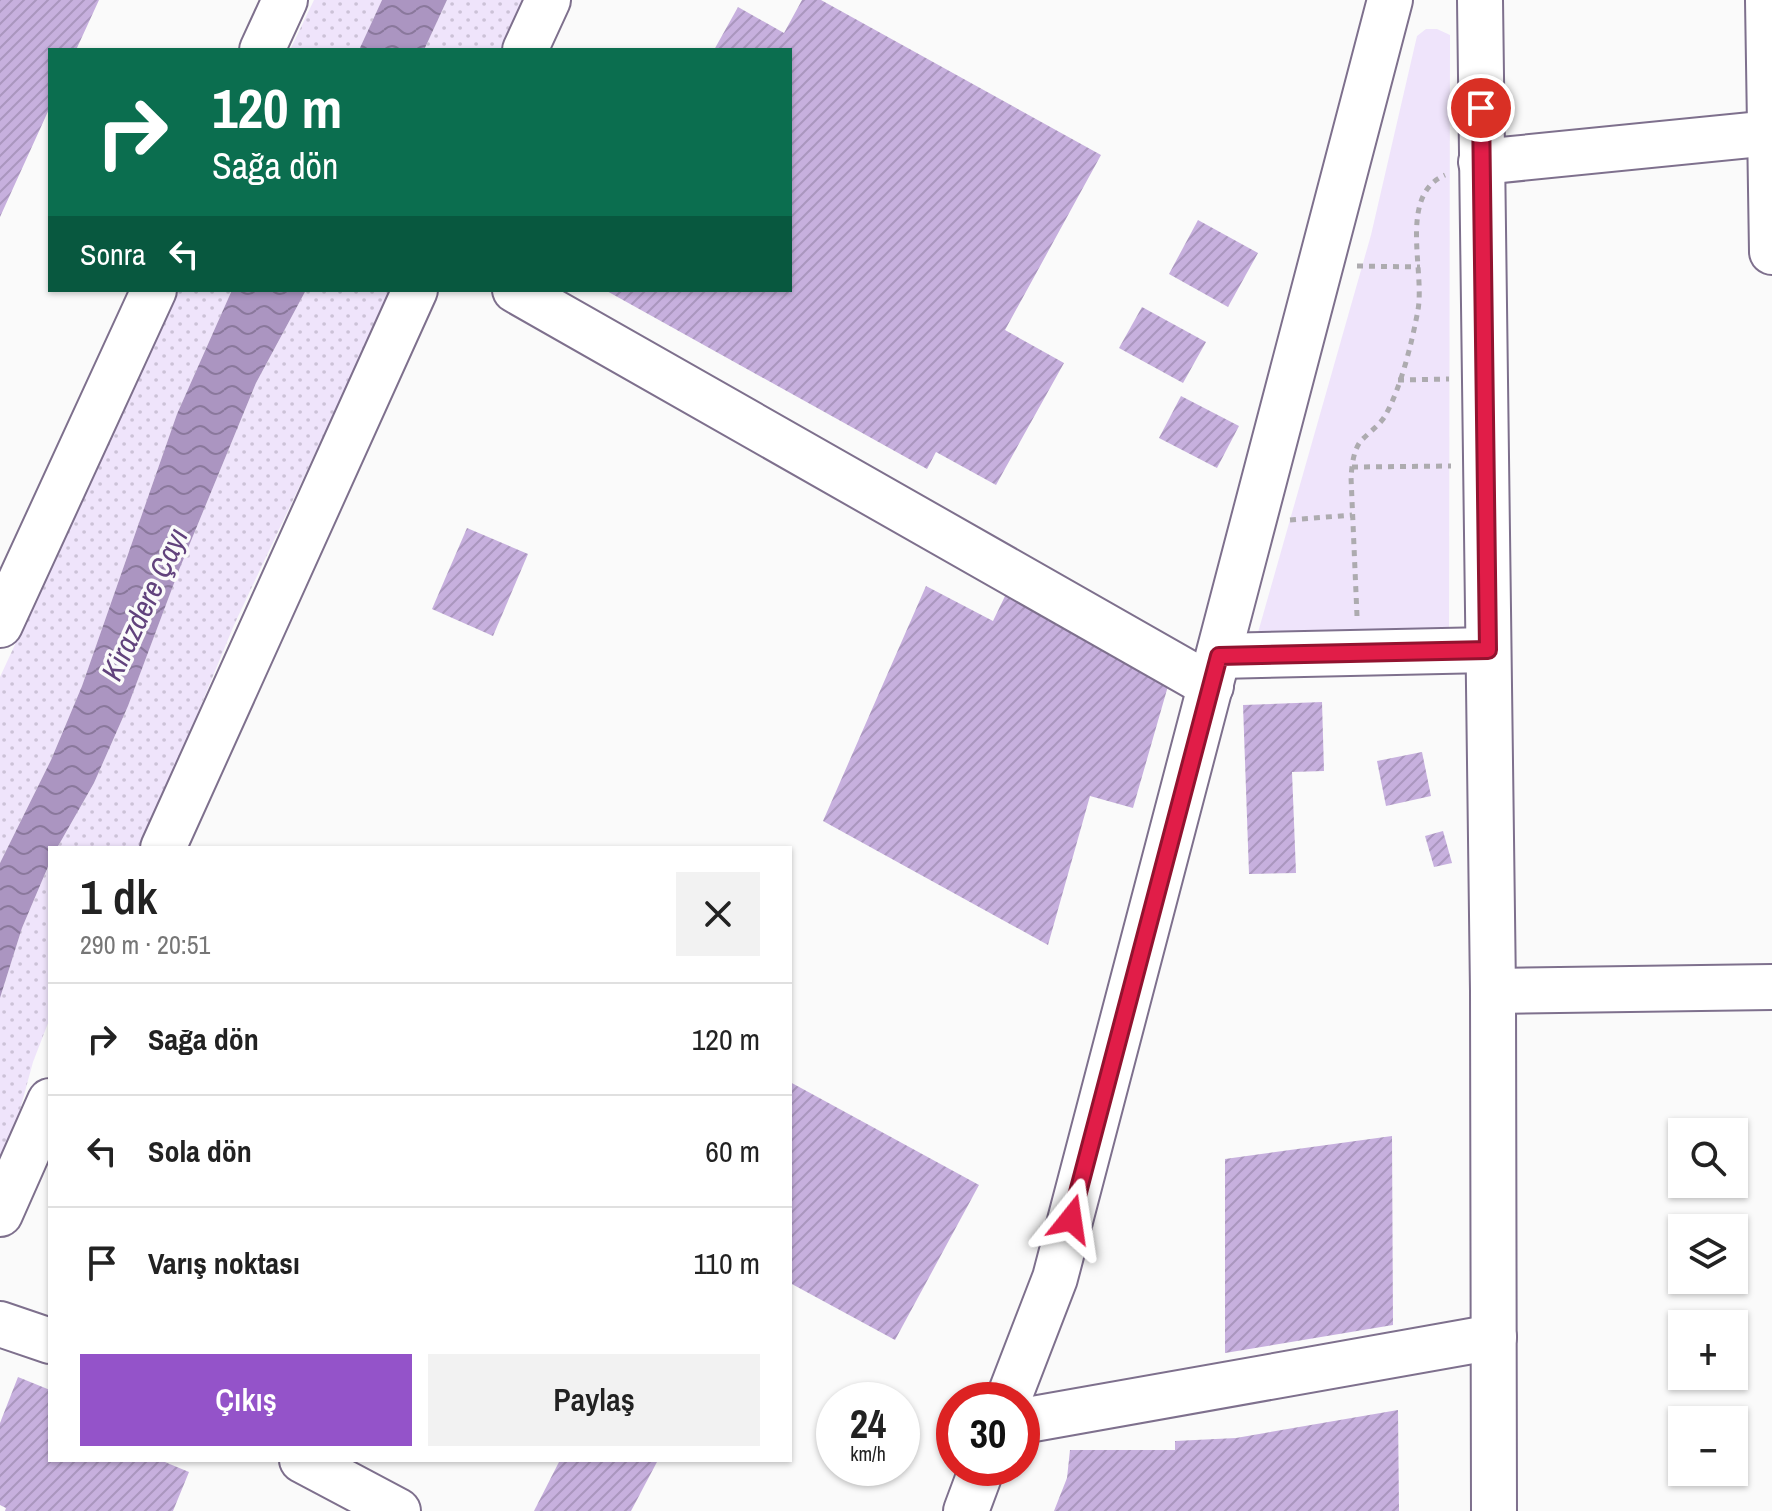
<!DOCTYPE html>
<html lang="tr">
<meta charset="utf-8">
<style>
:root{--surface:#fff;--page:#f2f2f2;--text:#222;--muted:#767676;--line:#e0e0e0;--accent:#9453c9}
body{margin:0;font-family:"Archivo Narrow",sans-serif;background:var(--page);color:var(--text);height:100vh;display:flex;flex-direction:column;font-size:30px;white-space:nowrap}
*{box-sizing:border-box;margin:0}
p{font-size:26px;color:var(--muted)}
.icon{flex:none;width:44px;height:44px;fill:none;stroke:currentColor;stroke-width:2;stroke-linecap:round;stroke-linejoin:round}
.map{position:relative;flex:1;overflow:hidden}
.panel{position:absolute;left:48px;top:846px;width:744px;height:616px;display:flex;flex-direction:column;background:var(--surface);border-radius:0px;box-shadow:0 2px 6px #0004}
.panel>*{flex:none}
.guide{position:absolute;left:48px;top:48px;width:744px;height:244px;border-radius:0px;box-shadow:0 2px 6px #0004;background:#0b6e4f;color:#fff;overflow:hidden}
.tools{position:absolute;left:1668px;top:1118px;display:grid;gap:16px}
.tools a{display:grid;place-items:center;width:80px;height:80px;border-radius:0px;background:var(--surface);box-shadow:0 2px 6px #0004;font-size:40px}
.speed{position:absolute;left:816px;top:1382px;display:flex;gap:16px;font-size:40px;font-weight:700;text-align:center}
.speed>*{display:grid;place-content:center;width:104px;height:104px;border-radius:50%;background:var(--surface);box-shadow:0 2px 6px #0004;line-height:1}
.speed small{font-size:20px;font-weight:400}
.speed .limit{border:12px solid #d22;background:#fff;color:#111}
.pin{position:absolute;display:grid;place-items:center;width:68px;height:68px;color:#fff;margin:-34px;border:4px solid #fff;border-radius:50%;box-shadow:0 2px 8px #0007}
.me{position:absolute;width:88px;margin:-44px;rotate:15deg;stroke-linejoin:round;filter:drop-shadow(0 0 6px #0008)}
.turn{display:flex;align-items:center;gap:28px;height:168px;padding:0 32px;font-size:36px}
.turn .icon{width:104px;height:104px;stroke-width:2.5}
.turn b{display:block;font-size:56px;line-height:68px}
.then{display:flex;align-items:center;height:76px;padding:0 32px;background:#0003;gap:16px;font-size:30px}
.round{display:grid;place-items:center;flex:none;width:84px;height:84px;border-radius:0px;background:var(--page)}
.summary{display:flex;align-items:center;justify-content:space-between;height:136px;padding:0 32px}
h1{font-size:48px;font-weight:600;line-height:60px}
.button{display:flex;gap:16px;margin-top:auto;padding:16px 32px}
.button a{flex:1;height:92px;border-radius:0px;background:var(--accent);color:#fff;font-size:32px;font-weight:600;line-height:92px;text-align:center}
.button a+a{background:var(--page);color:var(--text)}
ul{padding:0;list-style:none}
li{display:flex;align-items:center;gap:24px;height:112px;padding:0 32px;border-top:2px solid var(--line)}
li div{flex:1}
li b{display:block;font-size:30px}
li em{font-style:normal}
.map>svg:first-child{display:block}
.grass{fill:url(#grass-dots)}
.green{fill:#efe4fb}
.water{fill:url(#water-waves)}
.building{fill:url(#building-hatch)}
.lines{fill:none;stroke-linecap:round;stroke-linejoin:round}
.minor-casing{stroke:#7e708d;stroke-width:48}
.path{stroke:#adabaf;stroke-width:5;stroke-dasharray:6 6;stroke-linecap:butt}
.minor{stroke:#fff;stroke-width:44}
.route-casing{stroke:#92132f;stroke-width:20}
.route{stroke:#e11d48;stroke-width:14}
.labels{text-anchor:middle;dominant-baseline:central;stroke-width:7;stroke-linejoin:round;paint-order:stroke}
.water-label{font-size:30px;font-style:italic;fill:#61427c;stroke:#fafafa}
</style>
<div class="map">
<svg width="1772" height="1511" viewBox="0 0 1772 1511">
<defs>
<pattern id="grass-dots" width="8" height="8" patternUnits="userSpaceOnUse" patternTransform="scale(2)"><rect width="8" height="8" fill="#efe4fb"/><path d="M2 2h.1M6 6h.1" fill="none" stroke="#ccc2d7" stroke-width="1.8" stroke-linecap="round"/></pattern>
<pattern id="water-waves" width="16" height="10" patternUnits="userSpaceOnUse" patternTransform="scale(2)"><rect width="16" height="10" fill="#ab95c1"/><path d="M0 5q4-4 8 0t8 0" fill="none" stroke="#8a789c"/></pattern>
<pattern id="building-hatch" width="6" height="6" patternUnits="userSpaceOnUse" patternTransform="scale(2)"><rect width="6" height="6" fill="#c7b0de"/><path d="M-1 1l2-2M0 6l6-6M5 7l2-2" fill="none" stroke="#aa96be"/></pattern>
</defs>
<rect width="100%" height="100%" fill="#fafafa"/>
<g class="grass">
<path d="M 314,0 L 382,0 L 359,50 L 290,50 Z"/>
<path d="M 447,0 L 525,0 L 502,50 L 424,50 Z"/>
<path d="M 179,290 L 232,290 L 177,414 L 82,686 L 51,760 L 0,863 L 0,677 Z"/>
<path d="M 306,290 L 392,290 L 234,625 L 142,848 L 57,848 L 94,783 L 128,706 L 179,570 L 256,383 Z"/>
<path d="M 50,862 L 50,1018 L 33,1062 L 8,1154 L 0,1173 L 0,998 L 22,928 Z"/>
</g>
<path class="green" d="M 1426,29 L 1437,29 L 1450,35 L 1449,640 L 1255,643 L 1371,235 L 1417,36 Z"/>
<g class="water">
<path d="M 382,0 L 447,0 L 424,50 L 359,50 Z"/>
<path d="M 232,290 L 306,290 L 256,383 L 179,570 L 128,706 L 94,783 L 57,848 L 50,848 L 50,862 L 22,928 L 0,998 L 0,863 L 51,760 L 82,686 L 177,414 Z"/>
</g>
<g class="building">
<path d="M 0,0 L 99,0 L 76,50 L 50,50 L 50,107 L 0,217 Z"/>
<path d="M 802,0 L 821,0 L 1101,155 L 1005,330 L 1064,363 L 996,485 L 936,452 L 927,469 L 605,290 L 790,290 L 790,50 L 714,50 L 738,7 L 784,33 Z"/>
<path d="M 1198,220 L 1258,253 L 1228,307 L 1169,274 Z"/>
<path d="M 1142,307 L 1206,342 L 1183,383 L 1119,348 Z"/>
<path d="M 1181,396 L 1239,426 L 1217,468 L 1159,438 Z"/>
<path d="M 467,528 L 528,554 L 493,636 L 432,609 Z"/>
<path d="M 926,586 L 993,621 L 1006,594 L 1168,686 L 1133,808 L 1090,796 L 1048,945 L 823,821 Z"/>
<path d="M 1322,702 L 1324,771 L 1292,772 L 1296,873 L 1249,874 L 1243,705 Z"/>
<path d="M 1422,752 L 1431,796 L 1386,806 L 1377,761 Z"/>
<path d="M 1443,831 L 1452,863 L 1434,867 L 1425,836 Z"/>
<path d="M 790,1082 L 979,1185 L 895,1340 L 790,1283 Z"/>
<path d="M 1392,1136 L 1393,1325 L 1225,1353 L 1225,1159 Z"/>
<path d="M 18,1377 L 50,1390 L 50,1460 L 160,1460 L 189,1472 L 173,1511 L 5,1511 L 6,1508 L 0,1505 L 0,1423 Z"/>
<path d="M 1398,1410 L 1399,1511 L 1054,1511 L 1067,1478 L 1070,1450 L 1175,1450 L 1175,1441 L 1236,1438 Z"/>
<path d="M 560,1460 L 658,1460 L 631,1511 L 534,1511 Z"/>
</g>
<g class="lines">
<g class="minor-casing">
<g id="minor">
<path d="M 1480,0 L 1493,991 L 1494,1511"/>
<path d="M 1768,0 L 1772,252"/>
<path d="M 262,50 L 285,0"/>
<path d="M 525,50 L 548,0"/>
<path d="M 1481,162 L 1772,133"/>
<path d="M 515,290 L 1211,686"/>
<path d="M 0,625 L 154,290"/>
<path d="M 1219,656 L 1488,650"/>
<path d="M 163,848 L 415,290"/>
<path d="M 1493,991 L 1772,987"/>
<path d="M 0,1214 L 50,1101"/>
<path d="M 0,1324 L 50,1341"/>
<path d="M 1008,1400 L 1055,1278 L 1390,0"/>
<path d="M 1022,1421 L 1494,1337"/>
<path d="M 302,1460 L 398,1511"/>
<path d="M 966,1511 L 982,1468"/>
</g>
</g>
<g class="path">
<path d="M 1357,266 L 1420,267"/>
<path d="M 1398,380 L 1449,379"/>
<path d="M 1352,467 L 1451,466"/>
<path d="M 1290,520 L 1352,515"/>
<path d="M 1357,616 L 1351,477 C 1352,466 1353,452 1360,442 C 1368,433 1379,426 1385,416 C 1401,388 1412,342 1418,310 C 1425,270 1398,195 1445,175"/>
</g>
<use href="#minor" class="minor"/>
</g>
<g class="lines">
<g class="route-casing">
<path id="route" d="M 1071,1219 L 1219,656 L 1488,650 L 1481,108"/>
</g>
<use href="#route" class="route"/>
</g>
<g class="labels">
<g class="water-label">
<text transform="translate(144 604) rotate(-65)">Kirazdere Çayı</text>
</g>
</g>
</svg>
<div class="tools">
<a><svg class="icon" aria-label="search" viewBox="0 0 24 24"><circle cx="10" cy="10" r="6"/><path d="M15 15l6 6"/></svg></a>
<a><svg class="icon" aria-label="layers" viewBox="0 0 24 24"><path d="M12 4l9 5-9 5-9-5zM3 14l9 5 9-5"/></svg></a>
<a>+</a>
<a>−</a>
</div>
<div class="speed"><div>24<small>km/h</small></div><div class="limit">30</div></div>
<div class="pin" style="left:1481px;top:108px;background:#d93025"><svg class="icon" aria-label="arrive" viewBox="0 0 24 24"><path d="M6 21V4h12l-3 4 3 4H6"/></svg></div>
<svg class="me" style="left:1071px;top:1219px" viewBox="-20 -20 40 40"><path d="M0-17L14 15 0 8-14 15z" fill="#e11d48" stroke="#fff" stroke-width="4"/></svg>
<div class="guide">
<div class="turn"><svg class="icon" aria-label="right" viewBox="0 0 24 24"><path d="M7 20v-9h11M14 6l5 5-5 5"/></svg><div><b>120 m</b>Sağa dön</div></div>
<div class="then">Sonra<svg class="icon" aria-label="left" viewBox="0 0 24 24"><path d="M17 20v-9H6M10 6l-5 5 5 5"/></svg></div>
</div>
<section class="panel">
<div class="summary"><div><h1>1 dk</h1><p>290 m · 20:51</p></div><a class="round"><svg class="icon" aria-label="close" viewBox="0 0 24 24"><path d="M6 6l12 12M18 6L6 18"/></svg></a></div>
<ul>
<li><svg class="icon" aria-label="right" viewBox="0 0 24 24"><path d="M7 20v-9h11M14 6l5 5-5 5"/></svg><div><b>Sağa dön</b></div><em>120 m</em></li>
<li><svg class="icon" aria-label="left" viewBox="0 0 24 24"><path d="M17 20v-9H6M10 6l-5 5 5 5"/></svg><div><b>Sola dön</b></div><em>60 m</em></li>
<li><svg class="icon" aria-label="arrive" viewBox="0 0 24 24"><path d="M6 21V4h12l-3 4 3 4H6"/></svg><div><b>Varış noktası</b></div><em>110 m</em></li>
</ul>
<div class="button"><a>Çıkış</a><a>Paylaş</a></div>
</section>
</div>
